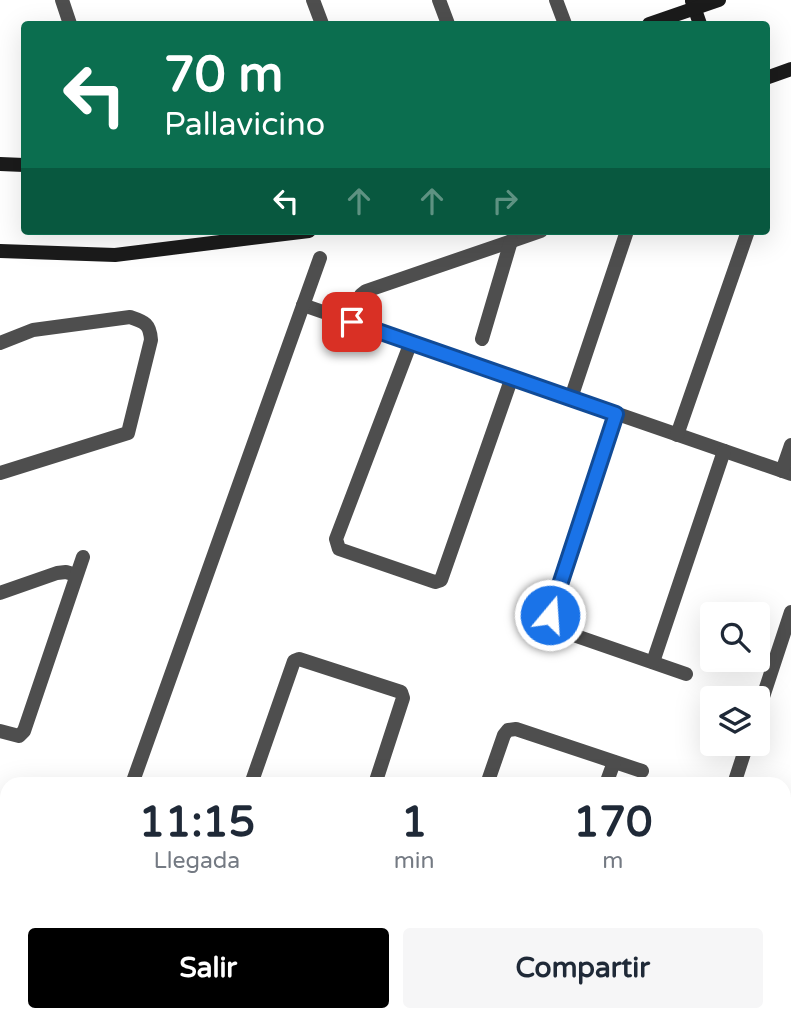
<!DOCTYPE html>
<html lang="es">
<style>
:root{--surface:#fff;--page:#f6f6f7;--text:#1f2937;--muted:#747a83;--accent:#000}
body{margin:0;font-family:"Varela Round",sans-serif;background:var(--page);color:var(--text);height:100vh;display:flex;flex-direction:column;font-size:26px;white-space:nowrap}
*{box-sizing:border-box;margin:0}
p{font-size:23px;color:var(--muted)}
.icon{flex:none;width:38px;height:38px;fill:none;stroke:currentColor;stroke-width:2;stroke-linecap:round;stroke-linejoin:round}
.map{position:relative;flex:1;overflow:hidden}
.side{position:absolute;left:0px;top:777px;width:791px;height:245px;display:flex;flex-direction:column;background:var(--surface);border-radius:21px 21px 0 0;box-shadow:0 7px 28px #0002}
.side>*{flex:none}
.hud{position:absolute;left:21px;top:21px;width:749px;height:214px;border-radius:7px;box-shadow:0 7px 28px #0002;background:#0b6e4f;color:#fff;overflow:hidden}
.tools{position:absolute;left:700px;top:602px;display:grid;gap:14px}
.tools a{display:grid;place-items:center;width:70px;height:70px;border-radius:7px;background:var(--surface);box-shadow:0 7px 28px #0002;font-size:35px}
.pin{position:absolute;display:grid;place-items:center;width:60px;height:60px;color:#fff;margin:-30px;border-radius:14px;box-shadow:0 4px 10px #0006}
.me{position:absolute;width:77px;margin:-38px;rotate:18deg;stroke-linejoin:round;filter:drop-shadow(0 0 5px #0008)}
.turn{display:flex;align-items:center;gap:24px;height:147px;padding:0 28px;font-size:32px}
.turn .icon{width:91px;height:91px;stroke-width:2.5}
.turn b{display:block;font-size:49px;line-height:60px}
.lanes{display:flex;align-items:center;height:66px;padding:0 28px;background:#0003;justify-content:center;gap:35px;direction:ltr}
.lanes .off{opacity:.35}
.eta{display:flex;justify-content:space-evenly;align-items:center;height:119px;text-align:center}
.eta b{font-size:42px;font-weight:700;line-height:49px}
.primary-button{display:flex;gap:14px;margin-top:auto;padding:14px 28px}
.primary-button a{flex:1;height:80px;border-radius:7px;background:var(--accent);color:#fff;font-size:28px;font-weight:700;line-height:80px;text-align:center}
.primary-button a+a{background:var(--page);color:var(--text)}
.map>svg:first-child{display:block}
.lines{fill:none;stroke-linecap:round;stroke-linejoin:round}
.street{stroke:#4e4e4e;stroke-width:14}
.secondary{stroke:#1b1b1b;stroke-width:14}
.route-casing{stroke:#114b97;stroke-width:18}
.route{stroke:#1a73e8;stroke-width:12}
</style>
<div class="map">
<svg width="791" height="1022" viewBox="0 0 791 1022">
<rect width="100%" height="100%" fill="#fff"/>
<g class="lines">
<g class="street">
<path d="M 62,0 L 70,24"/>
<path d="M 313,0 L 322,24"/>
<path d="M 439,0 L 448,24"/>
<path d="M 556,0 L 565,24"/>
<path d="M 303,305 L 791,474"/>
<path d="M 353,322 L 361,295 L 366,291 L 541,231"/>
<path d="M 482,339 L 511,241"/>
<path d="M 411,342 L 336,539 L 339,549 L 435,582 L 441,580 L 512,377"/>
<path d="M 0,343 L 33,330 L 130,317 C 145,322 150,324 151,340 L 128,433 L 0,473"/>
<path d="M 571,398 L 627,231"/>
<path d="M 616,413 L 550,615 L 549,624 L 556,629 L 686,674"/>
<path d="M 677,435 L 748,231"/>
<path d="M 782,471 L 791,445"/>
<path d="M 0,593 L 57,573 L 66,572 L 76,575"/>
<path d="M 653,662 L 724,451"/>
<path d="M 758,712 L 791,612"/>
<path d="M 0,731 L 19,736 L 24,731 L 83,557"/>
<path d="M 132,784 L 320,258"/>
<path d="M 251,784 L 294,661 L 299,659 L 401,692 L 403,698 L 375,784"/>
<path d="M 487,784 L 504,735 L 508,730 L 516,729 L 642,771"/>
<path d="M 606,784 L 614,762"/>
<path d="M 734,784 L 747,744"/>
<path d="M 0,841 L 7,840"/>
<path d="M 0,864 L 7,862"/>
<path d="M 0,975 L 7,974"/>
<path d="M 593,1015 L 614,1022"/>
<path d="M 655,1015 L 677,1022"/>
<path d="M 47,1022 L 49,1015"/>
<path d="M 153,1022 L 155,1015"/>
<path d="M 266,1022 L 269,1015"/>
<path d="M 394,1022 L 397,1015"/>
</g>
<g class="secondary">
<path d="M 692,1 L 700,24"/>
<path d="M 649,24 L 719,0"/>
<path d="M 766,78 L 791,69"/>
<path d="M 0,164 L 24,165"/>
<path d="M 0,251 L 115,255 L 309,231"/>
</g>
</g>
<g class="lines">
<g class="route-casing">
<path id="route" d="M 352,322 L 616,414 L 550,615"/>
</g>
<use href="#route" class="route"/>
</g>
</svg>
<div class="tools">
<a><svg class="icon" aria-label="search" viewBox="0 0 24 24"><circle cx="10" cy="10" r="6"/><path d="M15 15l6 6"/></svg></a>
<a><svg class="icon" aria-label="layers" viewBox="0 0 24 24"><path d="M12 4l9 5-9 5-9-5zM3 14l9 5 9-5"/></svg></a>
</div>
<div class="pin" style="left:352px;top:322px;background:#d93025"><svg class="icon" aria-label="arrive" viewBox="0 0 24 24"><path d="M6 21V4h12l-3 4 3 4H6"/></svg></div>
<svg class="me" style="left:550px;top:615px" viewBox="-20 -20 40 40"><circle r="17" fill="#1a73e8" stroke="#fff" stroke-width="3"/><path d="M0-11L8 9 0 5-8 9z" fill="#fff"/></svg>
<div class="hud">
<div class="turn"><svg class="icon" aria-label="left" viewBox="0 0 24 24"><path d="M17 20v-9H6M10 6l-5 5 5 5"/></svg><div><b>70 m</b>Pallavicino</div></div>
<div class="lanes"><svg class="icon" aria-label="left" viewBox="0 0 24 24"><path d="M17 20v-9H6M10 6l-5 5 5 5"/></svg><svg class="icon off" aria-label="ahead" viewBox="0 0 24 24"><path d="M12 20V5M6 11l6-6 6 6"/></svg><svg class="icon off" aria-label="ahead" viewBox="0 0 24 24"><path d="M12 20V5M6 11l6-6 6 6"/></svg><svg class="icon off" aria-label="right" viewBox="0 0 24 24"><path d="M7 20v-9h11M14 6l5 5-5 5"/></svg></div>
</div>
<section class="side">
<div class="eta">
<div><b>11:15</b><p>Llegada</p></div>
<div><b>1</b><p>min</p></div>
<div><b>170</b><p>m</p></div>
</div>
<div class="primary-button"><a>Salir</a><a>Compartir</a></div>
</section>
</div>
